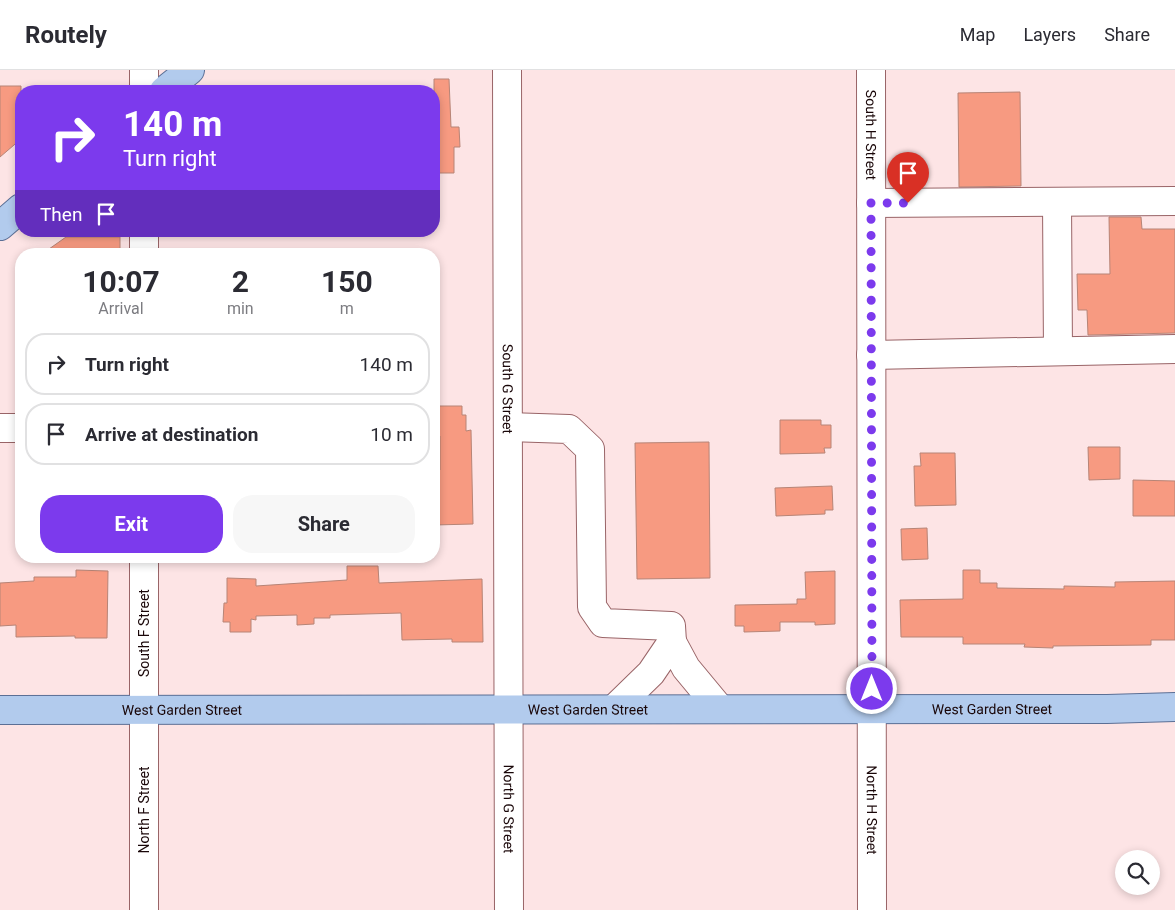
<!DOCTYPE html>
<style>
:root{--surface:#fff;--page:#f7f7f7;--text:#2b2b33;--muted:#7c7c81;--line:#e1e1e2;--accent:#7c3aed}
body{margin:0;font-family:Roboto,sans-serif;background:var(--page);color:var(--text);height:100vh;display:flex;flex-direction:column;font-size:19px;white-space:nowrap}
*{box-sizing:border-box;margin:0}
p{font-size:16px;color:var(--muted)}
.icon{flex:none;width:28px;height:28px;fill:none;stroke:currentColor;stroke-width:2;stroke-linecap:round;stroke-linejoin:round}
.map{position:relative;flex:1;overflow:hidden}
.drawer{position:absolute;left:15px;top:178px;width:425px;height:315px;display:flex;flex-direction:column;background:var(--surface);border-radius:20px;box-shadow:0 2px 8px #0003}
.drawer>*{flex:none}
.top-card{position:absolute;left:15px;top:15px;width:425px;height:152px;border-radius:20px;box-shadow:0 2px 8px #0003;background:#7c3aed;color:#fff;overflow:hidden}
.tools{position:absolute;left:1115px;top:780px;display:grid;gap:10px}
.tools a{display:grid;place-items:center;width:45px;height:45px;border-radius:50%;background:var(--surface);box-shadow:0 2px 8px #0003;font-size:25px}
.pin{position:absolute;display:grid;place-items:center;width:42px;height:42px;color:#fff;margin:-51px -21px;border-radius:50% 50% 50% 0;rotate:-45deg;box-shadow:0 0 5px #0007}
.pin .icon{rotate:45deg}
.me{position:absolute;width:55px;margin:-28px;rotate:0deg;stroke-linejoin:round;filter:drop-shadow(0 0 4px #0008)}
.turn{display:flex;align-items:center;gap:18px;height:105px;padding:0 25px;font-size:22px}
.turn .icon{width:65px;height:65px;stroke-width:2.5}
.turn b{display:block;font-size:35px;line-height:42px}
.then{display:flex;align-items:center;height:48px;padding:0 25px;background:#0003;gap:10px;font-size:19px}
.eta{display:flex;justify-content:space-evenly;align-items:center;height:85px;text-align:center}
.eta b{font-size:30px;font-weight:700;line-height:35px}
.action{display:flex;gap:10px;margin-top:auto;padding:10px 25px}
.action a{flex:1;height:58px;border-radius:20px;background:var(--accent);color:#fff;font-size:20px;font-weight:700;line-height:58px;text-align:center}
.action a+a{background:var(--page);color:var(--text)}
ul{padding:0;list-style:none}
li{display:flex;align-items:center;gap:15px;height:62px;margin:0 10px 8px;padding:0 15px;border:2px solid var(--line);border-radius:20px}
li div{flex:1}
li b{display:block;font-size:19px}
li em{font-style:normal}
header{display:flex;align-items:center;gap:30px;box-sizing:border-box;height:70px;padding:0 25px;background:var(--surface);border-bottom:1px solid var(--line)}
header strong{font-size:24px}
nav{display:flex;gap:28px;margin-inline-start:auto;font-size:18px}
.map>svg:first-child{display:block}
.building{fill:#f79a81;stroke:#b78476}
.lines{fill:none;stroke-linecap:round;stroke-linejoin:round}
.minor-casing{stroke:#996467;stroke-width:30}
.major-casing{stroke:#5b6f95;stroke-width:30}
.minor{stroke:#fff;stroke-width:28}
.major{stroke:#b2cbed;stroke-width:28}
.route{stroke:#7c3aed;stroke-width:9;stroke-dasharray:0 16.2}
.labels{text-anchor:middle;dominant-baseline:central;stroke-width:4;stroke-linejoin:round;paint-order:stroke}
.street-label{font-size:14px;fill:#190608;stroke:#fff}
</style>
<header>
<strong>Routely</strong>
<nav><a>Map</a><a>Layers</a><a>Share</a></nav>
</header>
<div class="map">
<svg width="1175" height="840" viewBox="0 0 1175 840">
<rect width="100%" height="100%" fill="#fde4e5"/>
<g class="building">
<path d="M 434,9 L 449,9 L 451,57 L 459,57 L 460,77 L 454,77 L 454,103 L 434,103 Z"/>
<path d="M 0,16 L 21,16 L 21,69 L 0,87 Z"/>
<path d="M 1020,22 L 1021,116 L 959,117 L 958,23 Z"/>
<path d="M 1109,147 L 1141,147 L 1142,159 L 1175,159 L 1175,263 L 1088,265 L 1087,240 L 1078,240 L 1077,204 L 1110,204 Z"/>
<path d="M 66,167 L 120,167 L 120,184 L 42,184 Z"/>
<path d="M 434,336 L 462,336 L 462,345 L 466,345 L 466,361 L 471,360 L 473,454 L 434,455 L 434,401 L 440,400 L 440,366 L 434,366 Z"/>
<path d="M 780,350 L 821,350 L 821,355 L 831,355 L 831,378 L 824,378 L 825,383 L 780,384 Z"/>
<path d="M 709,372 L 710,508 L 637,509 L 635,373 Z"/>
<path d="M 1088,377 L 1120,377 L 1120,409 L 1089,410 Z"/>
<path d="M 920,383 L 955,383 L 956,435 L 915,436 L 914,396 L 921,396 Z"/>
<path d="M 1133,410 L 1175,411 L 1175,446 L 1133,446 Z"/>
<path d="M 832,416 L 833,440 L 825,440 L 825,444 L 776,446 L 775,418 Z"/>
<path d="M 927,458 L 928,489 L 902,490 L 901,459 Z"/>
<path d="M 347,496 L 378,496 L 379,513 L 482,509 L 483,572 L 452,572 L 452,569 L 402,570 L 401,543 L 330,545 L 330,548 L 314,548 L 314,554 L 297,555 L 297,545 L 256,546 L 256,550 L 251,549 L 251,562 L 230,562 L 230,552 L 223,552 L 224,533 L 227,533 L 227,508 L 256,509 L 256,516 L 347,510 Z"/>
<path d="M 76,500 L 108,501 L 107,568 L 75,568 L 75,566 L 16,567 L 16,555 L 0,556 L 0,513 L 34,511 L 34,507 L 76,507 Z"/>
<path d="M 963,500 L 980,500 L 980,513 L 997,513 L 997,518 L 1064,519 L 1064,516 L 1115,517 L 1115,512 L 1175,511 L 1175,570 L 1151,570 L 1151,575 L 1053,576 L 1053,578 L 1024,577 L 1025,574 L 963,574 L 963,567 L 901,567 L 900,530 L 963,529 Z"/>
<path d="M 835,501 L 835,554 L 815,555 L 815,552 L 780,552 L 780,561 L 744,562 L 744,556 L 735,556 L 735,535 L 797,534 L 797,529 L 806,529 L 805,502 Z"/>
</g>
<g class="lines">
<g class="minor-casing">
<g id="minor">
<path d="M 144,0 L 144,21"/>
<path id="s1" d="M 507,0 L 509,840"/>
<path id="s2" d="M 871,0 L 872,840"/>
<path d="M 1057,132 L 1058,281"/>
<path d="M 871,133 L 1175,131"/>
<path d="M 144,184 L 144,161"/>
<path d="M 871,285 L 1175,279"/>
<path d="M 508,357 L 569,359 L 590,379 L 592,537 L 603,553 L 671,556 L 672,572"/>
<path d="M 0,358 L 21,358"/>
<path d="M 144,486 L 144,840"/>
<path d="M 614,639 L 651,603 L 672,572 L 686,598 L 720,639"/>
</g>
</g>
<g class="major-casing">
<g id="major">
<path d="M 164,21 L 190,0"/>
<path d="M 0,156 L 21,138"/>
<path id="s3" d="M 0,640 L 1107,639 L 1175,637"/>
</g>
</g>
<use href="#minor" class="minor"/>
<use href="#major" class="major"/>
</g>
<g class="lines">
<path class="route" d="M 872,619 L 871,133 L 908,133"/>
</g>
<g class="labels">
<g class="street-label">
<text stroke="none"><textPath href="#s2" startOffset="65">South H Street</textPath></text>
<text stroke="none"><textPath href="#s1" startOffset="319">South G Street</textPath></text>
<text transform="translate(144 563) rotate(-90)">South F Street</text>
<text stroke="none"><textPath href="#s3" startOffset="182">West Garden Street</textPath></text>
<text stroke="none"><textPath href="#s3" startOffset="588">West Garden Street</textPath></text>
<text stroke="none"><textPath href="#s3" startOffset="992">West Garden Street</textPath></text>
<text stroke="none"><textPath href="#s1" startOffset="739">North G Street</textPath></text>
<text stroke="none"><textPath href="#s2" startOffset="740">North H Street</textPath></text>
<text transform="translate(144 740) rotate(-90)">North F Street</text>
</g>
</g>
</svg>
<div class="tools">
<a><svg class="icon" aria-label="search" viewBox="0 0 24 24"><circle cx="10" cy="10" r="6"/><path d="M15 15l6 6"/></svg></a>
</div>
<div class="pin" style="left:908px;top:133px;background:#d93025"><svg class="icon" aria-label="arrive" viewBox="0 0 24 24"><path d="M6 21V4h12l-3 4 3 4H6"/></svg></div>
<svg class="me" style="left:872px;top:619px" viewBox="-20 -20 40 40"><circle r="17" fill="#7c3aed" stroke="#fff" stroke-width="3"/><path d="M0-11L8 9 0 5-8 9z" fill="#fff"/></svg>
<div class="top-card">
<div class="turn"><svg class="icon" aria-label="right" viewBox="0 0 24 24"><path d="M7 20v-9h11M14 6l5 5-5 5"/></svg><div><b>140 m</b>Turn right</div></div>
<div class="then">Then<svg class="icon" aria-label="arrive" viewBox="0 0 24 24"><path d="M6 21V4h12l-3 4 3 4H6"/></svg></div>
</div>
<section class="drawer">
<div class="eta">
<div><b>10:07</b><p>Arrival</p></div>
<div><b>2</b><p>min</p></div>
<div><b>150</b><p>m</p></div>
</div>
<ul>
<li><svg class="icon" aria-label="right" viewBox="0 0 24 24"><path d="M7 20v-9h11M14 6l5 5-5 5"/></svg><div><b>Turn right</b></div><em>140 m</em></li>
<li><svg class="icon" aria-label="arrive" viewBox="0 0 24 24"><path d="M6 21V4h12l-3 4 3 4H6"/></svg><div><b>Arrive at destination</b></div><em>10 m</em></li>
</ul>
<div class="action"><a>Exit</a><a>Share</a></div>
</section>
</div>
